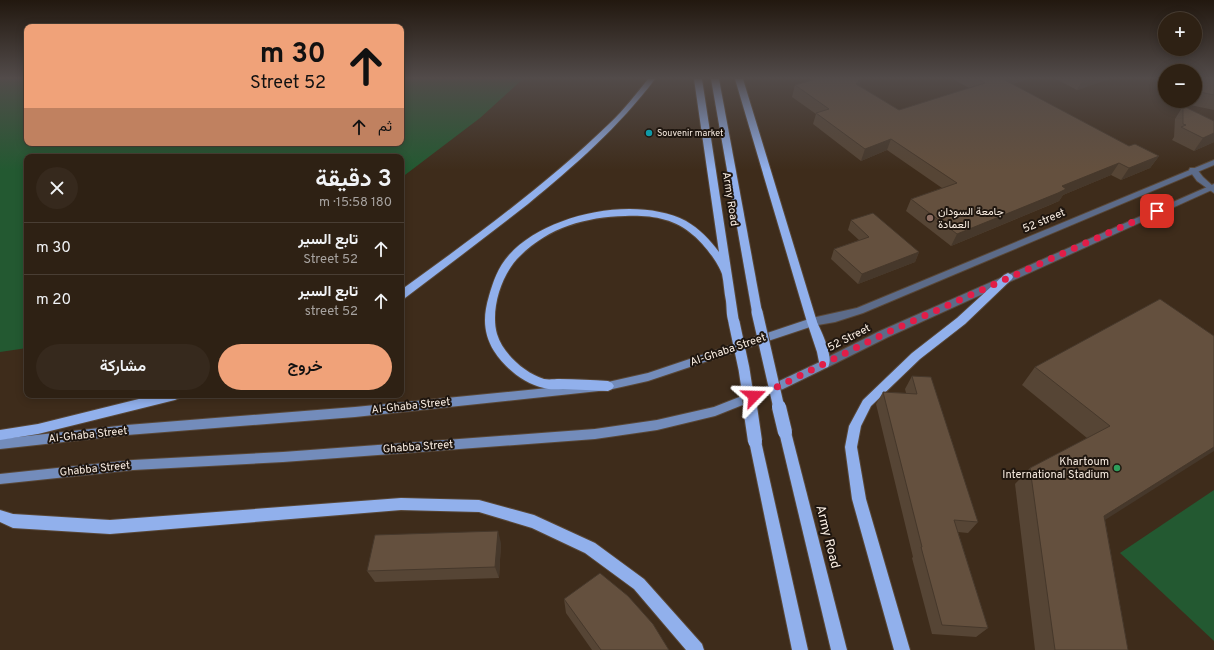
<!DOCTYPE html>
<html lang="ar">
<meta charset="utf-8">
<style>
:root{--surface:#2e2114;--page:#36291d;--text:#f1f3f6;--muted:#a7a3a0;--line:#493e34;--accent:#f0a279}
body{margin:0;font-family:Overpass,Vazirmatn,sans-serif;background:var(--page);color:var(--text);direction:rtl;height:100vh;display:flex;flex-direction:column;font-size:15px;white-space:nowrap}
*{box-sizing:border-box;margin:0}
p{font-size:13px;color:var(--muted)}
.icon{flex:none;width:22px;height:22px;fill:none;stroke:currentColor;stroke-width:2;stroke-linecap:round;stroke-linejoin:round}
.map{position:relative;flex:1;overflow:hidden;direction:ltr}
.panel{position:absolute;left:24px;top:154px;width:380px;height:244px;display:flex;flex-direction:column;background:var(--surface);border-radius:8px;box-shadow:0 2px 10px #0003,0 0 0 1px var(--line);direction:rtl}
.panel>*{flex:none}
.hud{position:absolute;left:24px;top:24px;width:380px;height:122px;border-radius:8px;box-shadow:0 2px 10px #0003,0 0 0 1px var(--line);direction:rtl;background:#f0a279;color:#111;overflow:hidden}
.buttons{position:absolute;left:1158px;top:12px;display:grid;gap:8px}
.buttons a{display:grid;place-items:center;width:44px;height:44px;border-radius:50%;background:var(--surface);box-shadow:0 2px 10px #0003,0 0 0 1px var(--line);font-size:20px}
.pin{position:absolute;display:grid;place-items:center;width:34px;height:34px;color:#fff;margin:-17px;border-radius:8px;box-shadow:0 2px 6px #0006}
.me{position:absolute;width:44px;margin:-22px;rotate:68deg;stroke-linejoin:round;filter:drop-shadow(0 0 3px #0008)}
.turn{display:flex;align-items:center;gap:14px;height:84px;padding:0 12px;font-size:18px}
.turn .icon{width:52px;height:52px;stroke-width:2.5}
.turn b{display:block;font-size:28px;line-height:34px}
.then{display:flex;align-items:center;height:38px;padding:0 12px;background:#0003;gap:8px;font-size:15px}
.round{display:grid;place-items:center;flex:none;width:42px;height:42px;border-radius:21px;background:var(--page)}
.overview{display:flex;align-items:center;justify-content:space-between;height:68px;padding:0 12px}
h1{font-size:24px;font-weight:600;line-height:30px}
.primary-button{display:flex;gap:8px;margin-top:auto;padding:8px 12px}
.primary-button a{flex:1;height:46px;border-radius:24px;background:var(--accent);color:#111;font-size:16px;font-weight:600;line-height:46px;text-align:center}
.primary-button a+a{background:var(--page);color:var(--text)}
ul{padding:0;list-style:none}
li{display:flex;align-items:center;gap:12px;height:52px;padding:0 12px;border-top:1px solid var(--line)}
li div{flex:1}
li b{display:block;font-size:15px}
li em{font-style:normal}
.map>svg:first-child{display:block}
.green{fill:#235931}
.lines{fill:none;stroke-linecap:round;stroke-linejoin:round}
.minor-casing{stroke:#584737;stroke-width:2}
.tertiary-casing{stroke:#584737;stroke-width:2}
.secondary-casing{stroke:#584737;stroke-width:2}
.trunk-casing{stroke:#584737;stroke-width:2}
.minor{fill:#5c6b89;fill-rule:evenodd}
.tertiary{fill:#5c6b89;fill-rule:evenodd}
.secondary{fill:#738cbb;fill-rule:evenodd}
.trunk{fill:#91b0ec;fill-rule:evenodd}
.trunk-bridge-far1-casing{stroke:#584737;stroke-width:13;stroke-linecap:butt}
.trunk-bridge-casing{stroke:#584737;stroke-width:16;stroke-linecap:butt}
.trunk-bridge-far1{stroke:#91b0ec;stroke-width:11}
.trunk-bridge{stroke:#91b0ec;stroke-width:14}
.wall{fill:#564535}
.shaded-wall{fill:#46382b}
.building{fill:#64503e;stroke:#46382b}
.route{stroke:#e11d48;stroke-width:7;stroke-dasharray:0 12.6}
.culture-dot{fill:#0f9aa8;stroke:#1f160f;stroke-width:1.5}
.education-dot{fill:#8d6e63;stroke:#1f160f;stroke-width:1.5}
.leisure-dot{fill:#2e9e5b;stroke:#1f160f;stroke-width:1.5}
.labels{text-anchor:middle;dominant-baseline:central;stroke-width:4;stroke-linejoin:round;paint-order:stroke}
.far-poi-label{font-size:9px;fill:#f9ede2;stroke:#1f160f;text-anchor:start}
.street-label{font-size:11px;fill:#f9ede2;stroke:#1f160f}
.poi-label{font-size:11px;fill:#f9ede2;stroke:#1f160f;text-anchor:start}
.near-street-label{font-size:13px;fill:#f9ede2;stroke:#1f160f}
</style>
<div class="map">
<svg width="1214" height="650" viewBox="0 0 1214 650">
<rect width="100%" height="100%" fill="#3e2c1b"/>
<g class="green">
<path d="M 0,79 L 27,79 L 27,143 L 401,143 L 401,79 L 523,79 L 480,118 L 401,178 L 401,157 L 27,157 L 27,348 L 0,352 Z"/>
<path d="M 1214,490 L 1214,641 L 1120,553 Z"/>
</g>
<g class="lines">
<g class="minor-casing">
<path id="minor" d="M 1190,168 L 1196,168 L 1203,177 L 1214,187 L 1214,193 L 1197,181 L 1189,170 Z"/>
</g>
<g class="tertiary-casing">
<g id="tertiary">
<path d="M 1214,160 L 1214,165 L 863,313 L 835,322 L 812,326 L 808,325 L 807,322 L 808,319 L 812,318 L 857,308 Z"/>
<path d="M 1214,184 L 1214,189 L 888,337 L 828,367 L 820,367 L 819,364 L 820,361 L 880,331 Z"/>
</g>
</g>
<g class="secondary-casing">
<g id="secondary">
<path d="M 812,318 L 816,319 L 817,322 L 816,325 L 648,381 L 608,390 L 355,417 L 127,435 L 0,449 L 0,439 L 127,425 L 355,407 L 608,382 L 648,373 Z"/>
<path d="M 824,360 L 828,361 L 829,364 L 828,367 L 783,389 L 715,416 L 657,430 L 595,439 L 283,462 L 133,470 L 0,484 L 0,474 L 133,460 L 283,452 L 595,429 L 657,420 L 714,407 L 775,383 Z"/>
</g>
</g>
<g class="trunk-casing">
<g id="trunk">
<path d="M 648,79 L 655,79 C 619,127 574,166 528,204 C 487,236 446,267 405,298 L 401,299 L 401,290 C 473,238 546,185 610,123 C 624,110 636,94 648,79 Z"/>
<path d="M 694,79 L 702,79 L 739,322 L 738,325 L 730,325 C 726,318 727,309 726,301 C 724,292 724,283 722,274 C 718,262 703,243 693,235 C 674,218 650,215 625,216 C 586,217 549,227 520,256 C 502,273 490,309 497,334 C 503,354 525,373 544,379 C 549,380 555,379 559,379 C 576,379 592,380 608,381 L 612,383 L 614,386 L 612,389 L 608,391 C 593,390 578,390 563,389 C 557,389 550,390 544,388 C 524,384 505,368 494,351 C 483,333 483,316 489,296 C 493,282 498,267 509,255 C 546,214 635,195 686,221 C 700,229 710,240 719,252 Z"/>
<path d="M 711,79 L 719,79 L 762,312 L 761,315 L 753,315 L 752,312 Z"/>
<path d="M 735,79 L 743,79 L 817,322 C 822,333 834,357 828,367 L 824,368 L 820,367 L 817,352 L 807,322 Z"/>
<path d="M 1008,273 L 1012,275 L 1013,277 L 1012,279 L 965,324 L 920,359 L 871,406 L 861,426 L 857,447 L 866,499 L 910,650 L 894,650 L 852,499 L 845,447 L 849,426 L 863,400 L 912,353 L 957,318 L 1004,275 Z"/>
<path d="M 155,395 L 181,395 L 179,398 L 175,400 L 38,434 L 0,440 L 0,430 L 38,424 Z"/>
<path d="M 785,427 L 789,428 L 791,432 L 847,650 L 831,650 L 779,432 L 781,428 Z"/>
<path d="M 755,436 L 760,437 L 761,441 L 808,650 L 792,650 L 749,441 L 750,437 Z"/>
<path d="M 401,498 L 479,500 L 534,515 L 595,543 L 644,579 L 702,644 L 704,650 L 686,650 L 634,589 L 585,553 L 532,528 L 479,512 L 401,510 L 110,534 L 13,528 L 0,522 L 0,510 L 13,514 L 110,520 Z"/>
</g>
</g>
<use href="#minor" class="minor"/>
<use href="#tertiary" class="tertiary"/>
<use href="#secondary" class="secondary"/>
<use href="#trunk" class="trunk"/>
<g class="trunk-bridge-far1-casing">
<g id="trunk-bridge-far1">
<path d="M 757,312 L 779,408"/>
<path d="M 734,322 L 744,369 L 750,408"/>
</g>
</g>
<g class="trunk-bridge-casing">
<g id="trunk-bridge">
<path d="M 750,407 L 755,441"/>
<path d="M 779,407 L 785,432"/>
</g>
</g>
<use href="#trunk-bridge-far1" class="trunk-bridge-far1"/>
<use href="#trunk-bridge" class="trunk-bridge"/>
</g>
<g class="wall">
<path d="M 861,79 L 859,86 L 899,110 L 969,88 L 953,79 L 1027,79 L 1012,84 L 1129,146 L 1159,156 L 1150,168 L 1121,180 L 1111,175 L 1063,195 L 1059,201 L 1050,205 L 951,246 L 906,211 L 911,199 L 942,188 L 887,150 L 861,161 L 813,124 L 816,114 L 792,97 L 795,85 Z"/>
<path d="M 1056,79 L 1109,79 L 1077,90 Z"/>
<path d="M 1195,79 L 1214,79 L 1214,110 L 1176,102 L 1176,101 L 1195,101 Z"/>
<path d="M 1183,106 L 1214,121 L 1214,142 L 1194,151 L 1172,140 L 1174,137 L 1175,119 Z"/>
<path d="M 851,220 L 919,252 L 915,262 L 858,284 L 831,259 L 834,249 L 859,240 L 848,230 Z"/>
<path d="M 1160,299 L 1105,520 L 1128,650 L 1035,650 L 1015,484 L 1030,468 L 1087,438 L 1022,385 L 1035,367 Z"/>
<path d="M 912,376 L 978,522 L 968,533 L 958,532 L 988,628 L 976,637 L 932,634 L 912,558 L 913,557 L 876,404 L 883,392 L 906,393 L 905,389 Z"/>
<path d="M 501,543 L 499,578 L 375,582 L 367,571 Z"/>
<path d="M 564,599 L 669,650 L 592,650 L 566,613 Z"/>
</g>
<g class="shaded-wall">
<path d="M 860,79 L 861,79 L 858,88 L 856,84 Z"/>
<path d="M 1001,79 L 1027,79 L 996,90 Z"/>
<path d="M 1083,79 L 1109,79 L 1077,90 Z"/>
<path d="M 1214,133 L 1214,142 L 1194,151 L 1203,138 Z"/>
<path d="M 891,139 L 887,150 L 861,161 L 865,149 Z"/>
<path d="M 1159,156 L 1150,168 L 1121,180 L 1129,168 Z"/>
<path d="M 1119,163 L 1111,175 L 1063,195 L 1059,201 L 951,246 L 957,234 L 1062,186 Z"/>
<path d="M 919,252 L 915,262 L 858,284 L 862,274 Z"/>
<path d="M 1214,447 L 1214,451 L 1086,532 L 1104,516 Z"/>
<path d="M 498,531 L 501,543 L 499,578 L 495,567 Z"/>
</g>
<g class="building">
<path d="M 816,79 L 860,79 L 856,84 L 899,110 L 985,83 L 978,79 L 1003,79 L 1129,146 L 1135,144 L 1159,156 L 1129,168 L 1119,163 L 1062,186 L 1066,189 L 1058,193 L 957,234 L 911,199 L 957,183 L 891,139 L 865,149 L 816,113 L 829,109 L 795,85 Z"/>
<path d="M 1195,79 L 1214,79 L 1214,95 L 1195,91 Z"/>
<path d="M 1183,106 L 1214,121 L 1214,133 L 1203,138 L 1181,127 L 1186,125 L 1183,124 Z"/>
<path d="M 873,213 L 919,252 L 862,274 L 834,249 L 869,237 L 851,220 Z"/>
<path d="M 1160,299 L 1214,336 L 1214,447 L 1104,516 L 1128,650 L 1055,650 L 1030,468 L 1110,426 L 1035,367 Z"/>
<path d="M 912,376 L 931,377 L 978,522 L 954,520 L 988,628 L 942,625 L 921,547 L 922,547 L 883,392 L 917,394 Z"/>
<path d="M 498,531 L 495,567 L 367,571 L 375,535 Z"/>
<path d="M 600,573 L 628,596 L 653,624 L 669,650 L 601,650 L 564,599 Z"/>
</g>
<linearGradient id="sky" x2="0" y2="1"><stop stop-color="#22180f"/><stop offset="0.46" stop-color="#524b4a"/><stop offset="1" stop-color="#524b4a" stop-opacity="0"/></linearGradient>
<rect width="1214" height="170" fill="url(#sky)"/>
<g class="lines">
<path class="route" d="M 754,396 L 779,386 L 884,334 L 1157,211"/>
</g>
<circle class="culture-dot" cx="649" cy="133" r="4"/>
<circle class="education-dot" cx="930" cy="218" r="4"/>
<circle class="leisure-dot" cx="1117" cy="468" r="4"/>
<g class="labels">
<g class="far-poi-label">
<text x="657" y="133">Souvenir market</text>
</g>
<g class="street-label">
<text transform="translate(730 199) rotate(81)">Army Road</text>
<text transform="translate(1044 221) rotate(-23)">52 street</text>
<text transform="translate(849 338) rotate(-27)">52 Street</text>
<text transform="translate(728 350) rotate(-19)">Al-Ghaba Street</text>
<text transform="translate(411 406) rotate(-6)">Al-Ghaba Street</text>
<text transform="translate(88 435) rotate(-6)">Al-Ghaba Street</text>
<text transform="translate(418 447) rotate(-4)">Ghabba Street</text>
<text transform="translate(95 469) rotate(-6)">Ghabba Street</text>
</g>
<g class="poi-label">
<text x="938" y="212">جامعة السودان<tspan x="938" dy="13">العمادة</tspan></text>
<text x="1109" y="462" text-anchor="end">Khartoum<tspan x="1109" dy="13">International Stadium</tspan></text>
</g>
<g class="near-street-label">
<text transform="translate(827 537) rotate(76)">Army Road</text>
</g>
</g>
</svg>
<div class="buttons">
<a>+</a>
<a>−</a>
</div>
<div class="pin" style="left:1157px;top:211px;background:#d93025"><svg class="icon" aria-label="arrive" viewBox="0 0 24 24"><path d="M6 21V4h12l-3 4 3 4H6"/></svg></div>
<svg class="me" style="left:754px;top:396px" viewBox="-20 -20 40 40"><path d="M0-17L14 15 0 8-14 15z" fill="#e11d48" stroke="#fff" stroke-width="4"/></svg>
<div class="hud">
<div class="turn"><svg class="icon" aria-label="ahead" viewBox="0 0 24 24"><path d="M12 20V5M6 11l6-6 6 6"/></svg><div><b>30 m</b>52 Street</div></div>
<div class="then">ثم<svg class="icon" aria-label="ahead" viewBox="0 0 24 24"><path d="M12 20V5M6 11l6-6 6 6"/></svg></div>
</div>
<section class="panel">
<div class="overview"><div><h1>3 دقيقة</h1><p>180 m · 15:58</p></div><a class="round"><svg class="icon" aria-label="close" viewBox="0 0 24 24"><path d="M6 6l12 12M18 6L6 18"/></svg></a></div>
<ul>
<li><svg class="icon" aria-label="ahead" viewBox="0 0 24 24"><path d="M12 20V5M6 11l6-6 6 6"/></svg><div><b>تابع السير</b><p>52 Street</p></div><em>30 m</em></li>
<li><svg class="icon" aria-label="ahead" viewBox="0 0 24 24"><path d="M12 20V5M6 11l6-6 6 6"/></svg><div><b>تابع السير</b><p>52 street</p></div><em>20 m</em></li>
</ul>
<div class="primary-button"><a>خروج</a><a>مشاركة</a></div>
</section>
</div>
